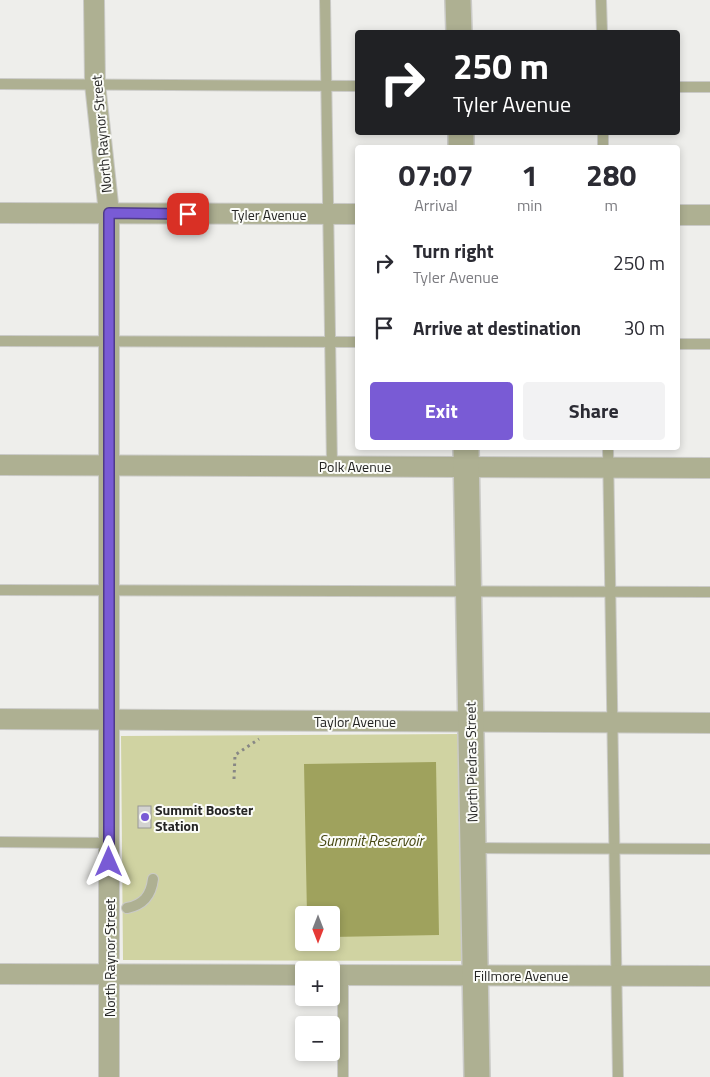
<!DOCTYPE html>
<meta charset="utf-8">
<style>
:root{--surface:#fff;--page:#f2f2f3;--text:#2b2b33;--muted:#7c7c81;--accent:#795bd5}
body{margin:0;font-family:"Titillium Web",sans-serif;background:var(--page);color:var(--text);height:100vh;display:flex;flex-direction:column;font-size:19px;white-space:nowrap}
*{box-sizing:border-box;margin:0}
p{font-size:16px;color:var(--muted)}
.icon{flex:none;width:28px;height:28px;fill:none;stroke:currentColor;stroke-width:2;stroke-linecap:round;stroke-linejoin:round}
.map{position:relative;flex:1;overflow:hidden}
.details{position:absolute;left:355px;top:145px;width:325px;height:305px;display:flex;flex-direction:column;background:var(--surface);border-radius:5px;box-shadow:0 2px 8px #0003}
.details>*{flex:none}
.hud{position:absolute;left:355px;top:30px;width:325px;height:105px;border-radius:5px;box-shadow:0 2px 8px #0003;background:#202124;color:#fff;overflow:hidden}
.needle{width:32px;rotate:180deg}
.controls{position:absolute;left:295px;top:906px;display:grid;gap:10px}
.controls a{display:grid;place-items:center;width:45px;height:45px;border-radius:5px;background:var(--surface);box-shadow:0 2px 8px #0003;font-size:25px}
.pin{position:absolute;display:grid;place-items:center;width:42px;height:42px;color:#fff;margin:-21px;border-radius:10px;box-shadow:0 2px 8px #0006}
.me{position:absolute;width:55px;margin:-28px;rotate:0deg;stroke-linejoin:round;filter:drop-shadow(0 0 4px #0008)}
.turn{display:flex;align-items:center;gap:18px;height:105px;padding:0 15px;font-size:22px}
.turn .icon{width:65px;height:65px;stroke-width:2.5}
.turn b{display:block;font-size:35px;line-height:42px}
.eta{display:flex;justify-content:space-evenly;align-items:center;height:85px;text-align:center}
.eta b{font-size:30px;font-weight:700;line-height:35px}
.primary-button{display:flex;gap:10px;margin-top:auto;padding:10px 15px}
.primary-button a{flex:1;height:58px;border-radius:5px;background:var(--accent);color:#fff;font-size:20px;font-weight:700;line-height:58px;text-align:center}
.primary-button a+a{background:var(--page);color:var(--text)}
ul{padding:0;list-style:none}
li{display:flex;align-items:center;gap:15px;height:65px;padding:0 15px}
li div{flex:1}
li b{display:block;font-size:19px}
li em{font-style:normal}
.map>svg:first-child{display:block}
.green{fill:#d0d3a2;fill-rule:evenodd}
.water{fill:#9fa25d}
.building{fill:#d3d3d0;stroke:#979894}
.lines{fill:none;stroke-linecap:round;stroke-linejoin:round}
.service-casing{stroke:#cacac7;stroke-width:12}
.minor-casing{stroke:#cacac7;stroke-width:22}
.tertiary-casing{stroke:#cacac7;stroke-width:28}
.path{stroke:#878785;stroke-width:3;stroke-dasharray:2.5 4;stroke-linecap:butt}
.service{stroke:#aeb092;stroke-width:10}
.minor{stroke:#aeb092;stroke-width:20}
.tertiary{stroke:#aeb092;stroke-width:25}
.route-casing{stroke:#4f3b8a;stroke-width:12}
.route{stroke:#795bd5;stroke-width:9}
.poi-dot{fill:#795bd5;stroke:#fbfcf8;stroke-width:2}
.labels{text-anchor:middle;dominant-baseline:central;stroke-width:4;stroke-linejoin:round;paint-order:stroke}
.street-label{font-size:14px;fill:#252524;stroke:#fbfcf8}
.poi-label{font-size:14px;font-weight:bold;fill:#252524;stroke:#fbfcf8;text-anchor:start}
.water-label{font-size:15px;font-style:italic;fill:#464712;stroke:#fbfcf8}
</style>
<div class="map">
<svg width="710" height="1077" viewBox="0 0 710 1077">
<rect width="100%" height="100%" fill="#eeeeeb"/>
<path class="green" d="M 461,734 L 465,961 L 123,960 L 121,736 ZM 304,915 L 331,915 L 331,942 L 304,942 Z"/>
<path class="water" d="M 436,762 L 439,935 L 331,937 L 331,915 L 307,915 L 304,764 Z"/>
<rect class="building" x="138" y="806" width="13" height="22"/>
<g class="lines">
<g class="service-casing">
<g id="service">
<path d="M 325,0 L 332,466"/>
<path d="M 601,0 L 602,32"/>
<path d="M 0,84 L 358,86"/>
<path d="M 678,87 L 710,87"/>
<path d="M 603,132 L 603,148"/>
<path d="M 0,341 L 358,342"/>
<path d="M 678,344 L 710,344"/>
<path d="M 608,448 L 618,1077"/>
<path d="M 0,590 L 710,592"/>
<path d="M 0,842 L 109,843"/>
<path d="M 474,848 L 710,849"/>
<path d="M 127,908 C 143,905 151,896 153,879"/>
<path d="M 343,975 L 343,1077"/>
</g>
</g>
<g class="minor-casing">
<g id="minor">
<path d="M 94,0 L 95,84 L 109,213 L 109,1077"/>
<path d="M 0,213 L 358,214"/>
<path d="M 678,215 L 710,215"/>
<path d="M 0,465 L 710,468"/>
<path d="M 0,719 L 710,723"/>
<path d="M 0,974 L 304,975"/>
<path d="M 331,975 L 710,976"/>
</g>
</g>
<g class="tertiary-casing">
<g id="tertiary">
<path d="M 458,0 L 459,32"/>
<path d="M 461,132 L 461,148"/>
<path d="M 466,448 L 477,1077"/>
</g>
</g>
<path class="path" d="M 234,779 L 235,755 L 259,739"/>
<use href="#service" class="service"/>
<use href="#minor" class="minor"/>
<use href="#tertiary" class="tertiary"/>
</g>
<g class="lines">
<g class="route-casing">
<path id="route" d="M 109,862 L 109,213 L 188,214"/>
</g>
<use href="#route" class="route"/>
</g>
<circle class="poi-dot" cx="145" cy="817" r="5"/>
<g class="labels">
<g class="street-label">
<text transform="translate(101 134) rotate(-95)">North Raynor Street</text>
<text x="269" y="214">Tyler Avenue</text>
<text x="355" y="466">Polk Avenue</text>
<text x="355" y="721">Taylor Avenue</text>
<text transform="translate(471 762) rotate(-91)">North Piedras Street</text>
<text transform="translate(109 958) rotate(-90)">North Raynor Street</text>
<text x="521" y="975">Fillmore Avenue</text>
</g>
<g class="poi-label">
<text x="155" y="809">Summit Booster<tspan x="155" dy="16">Station</tspan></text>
</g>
<g class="water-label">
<text x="371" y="840">Summit Reservoir</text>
</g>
</g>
</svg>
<div class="controls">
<a><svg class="needle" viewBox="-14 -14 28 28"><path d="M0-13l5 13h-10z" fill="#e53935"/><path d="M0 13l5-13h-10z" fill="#7c7c81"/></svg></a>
<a>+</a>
<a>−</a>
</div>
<div class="pin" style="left:188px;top:214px;background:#d93025"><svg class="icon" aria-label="arrive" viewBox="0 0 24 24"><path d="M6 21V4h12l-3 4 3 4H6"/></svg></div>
<svg class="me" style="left:109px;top:862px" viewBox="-20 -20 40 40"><path d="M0-17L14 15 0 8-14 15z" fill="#795bd5" stroke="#fff" stroke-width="4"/></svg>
<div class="hud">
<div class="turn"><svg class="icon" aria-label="right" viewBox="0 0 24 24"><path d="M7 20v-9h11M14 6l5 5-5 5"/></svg><div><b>250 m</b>Tyler Avenue</div></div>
</div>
<section class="details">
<div class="eta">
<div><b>07:07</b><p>Arrival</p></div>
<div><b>1</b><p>min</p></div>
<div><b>280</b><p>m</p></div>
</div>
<ul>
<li><svg class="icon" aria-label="right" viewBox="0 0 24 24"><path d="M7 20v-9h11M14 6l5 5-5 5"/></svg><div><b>Turn right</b><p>Tyler Avenue</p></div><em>250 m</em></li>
<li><svg class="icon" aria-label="arrive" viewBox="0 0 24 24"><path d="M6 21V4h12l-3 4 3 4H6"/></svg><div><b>Arrive at destination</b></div><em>30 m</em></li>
</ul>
<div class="primary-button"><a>Exit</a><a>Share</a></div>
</section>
</div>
